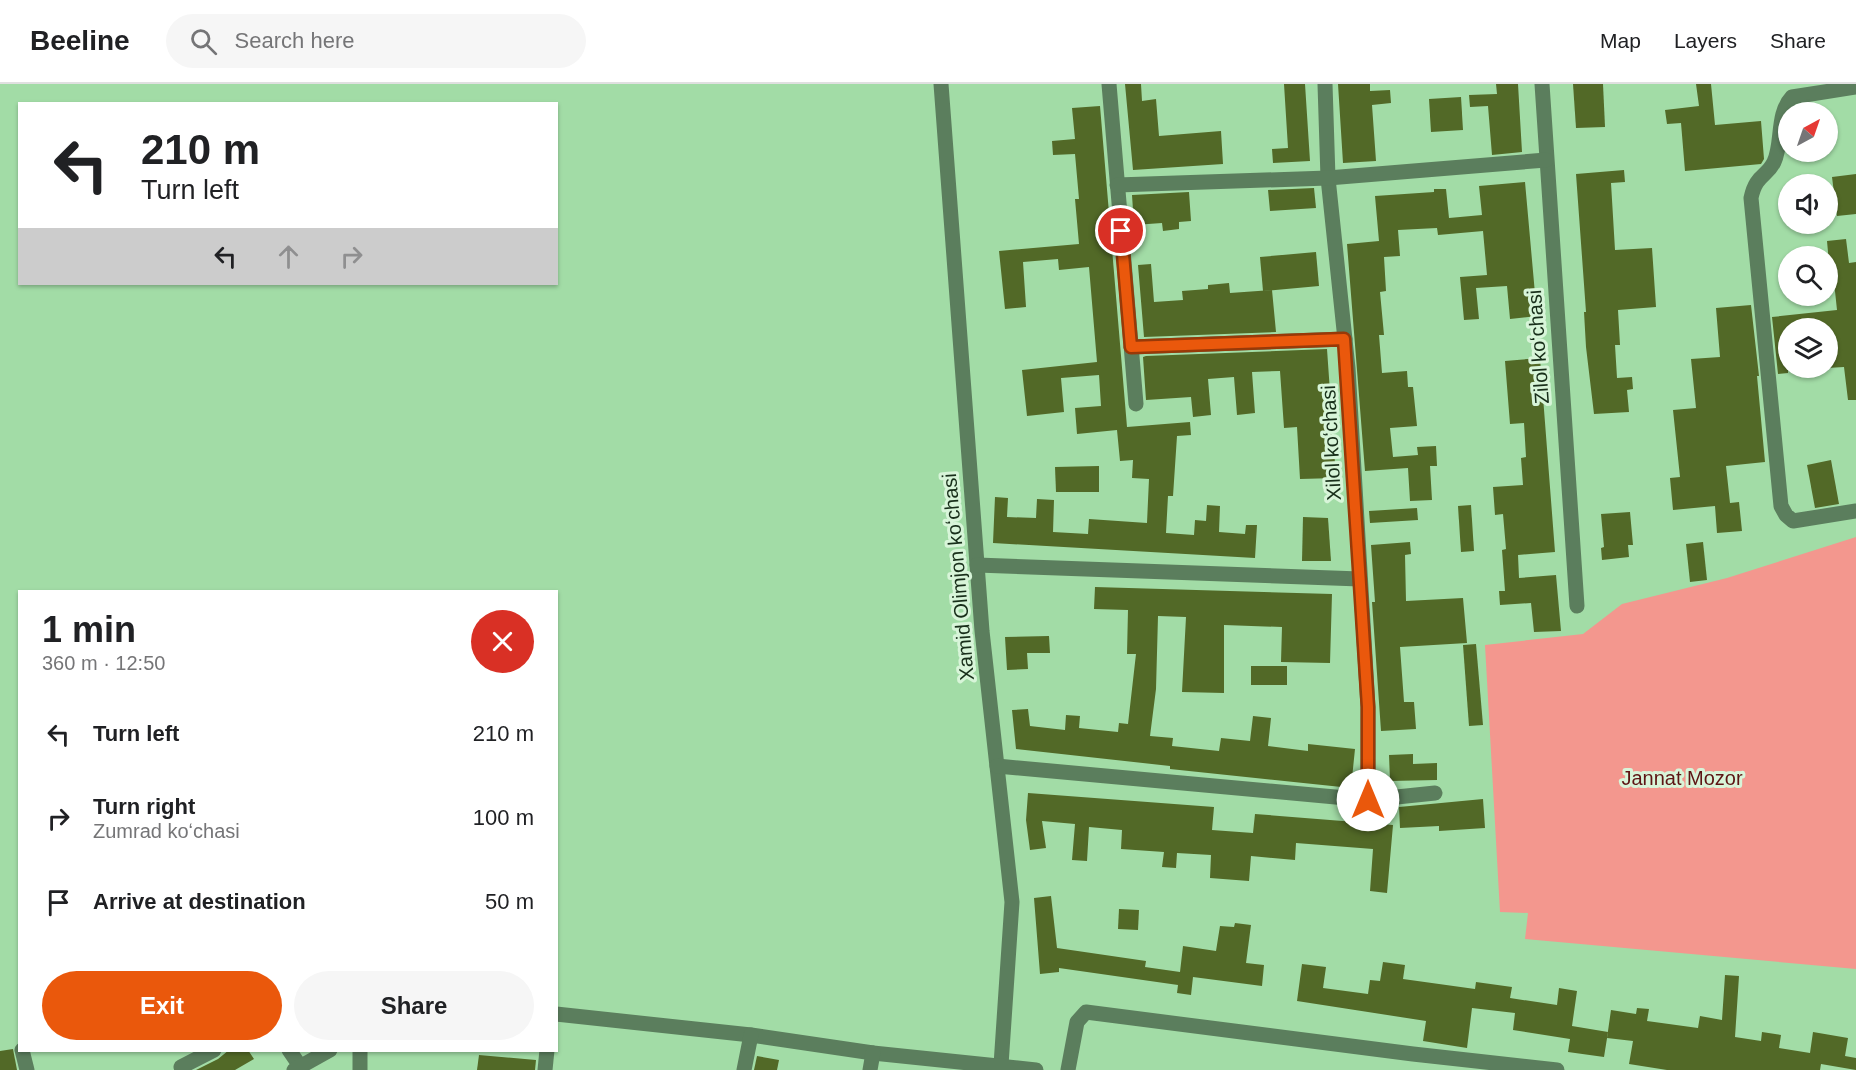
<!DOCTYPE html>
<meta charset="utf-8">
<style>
:root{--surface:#fff;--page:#f6f6f6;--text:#202124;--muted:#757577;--line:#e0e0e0;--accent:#ea580c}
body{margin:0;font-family:Helvetica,sans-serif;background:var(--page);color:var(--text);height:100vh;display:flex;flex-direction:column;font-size:22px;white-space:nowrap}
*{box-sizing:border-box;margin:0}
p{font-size:20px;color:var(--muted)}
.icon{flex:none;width:33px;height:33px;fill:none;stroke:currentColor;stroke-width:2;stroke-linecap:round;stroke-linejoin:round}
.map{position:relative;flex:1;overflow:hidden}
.sheet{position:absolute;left:18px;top:506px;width:540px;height:462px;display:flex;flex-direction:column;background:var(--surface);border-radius:0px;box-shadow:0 2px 4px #0004}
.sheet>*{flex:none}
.guide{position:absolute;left:18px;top:18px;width:540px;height:183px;border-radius:0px;box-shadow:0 2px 4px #0004;background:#fff;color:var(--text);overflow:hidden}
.needle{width:39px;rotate:40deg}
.tools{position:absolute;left:1778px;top:18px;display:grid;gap:12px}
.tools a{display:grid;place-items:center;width:60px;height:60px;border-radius:50%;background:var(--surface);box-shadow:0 2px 4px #0004;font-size:30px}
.pin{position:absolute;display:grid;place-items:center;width:51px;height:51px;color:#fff;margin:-26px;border:3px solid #fff;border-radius:50%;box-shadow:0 2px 6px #0007}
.me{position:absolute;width:66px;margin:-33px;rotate:0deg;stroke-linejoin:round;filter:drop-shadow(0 0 4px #0008)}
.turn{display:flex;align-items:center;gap:21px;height:126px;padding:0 24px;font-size:27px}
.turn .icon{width:78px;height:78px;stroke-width:2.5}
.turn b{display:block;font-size:42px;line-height:51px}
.lanes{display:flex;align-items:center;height:57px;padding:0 24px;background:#0003;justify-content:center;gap:30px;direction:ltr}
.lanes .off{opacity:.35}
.round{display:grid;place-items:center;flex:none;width:63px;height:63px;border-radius:32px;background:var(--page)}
.headline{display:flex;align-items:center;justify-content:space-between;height:102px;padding:0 24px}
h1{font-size:36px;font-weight:600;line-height:45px}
.button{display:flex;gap:12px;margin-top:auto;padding:12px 24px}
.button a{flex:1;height:69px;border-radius:36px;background:var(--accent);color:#fff;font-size:24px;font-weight:600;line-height:69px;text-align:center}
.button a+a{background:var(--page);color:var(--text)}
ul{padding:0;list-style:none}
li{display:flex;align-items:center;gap:18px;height:84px;padding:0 24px}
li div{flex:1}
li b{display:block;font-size:22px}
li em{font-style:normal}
header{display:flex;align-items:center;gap:36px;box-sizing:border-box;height:84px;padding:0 30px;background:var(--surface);border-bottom:2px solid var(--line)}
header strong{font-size:28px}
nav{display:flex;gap:33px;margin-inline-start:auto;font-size:21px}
.search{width:420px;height:54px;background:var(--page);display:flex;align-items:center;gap:15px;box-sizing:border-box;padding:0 21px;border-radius:33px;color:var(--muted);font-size:22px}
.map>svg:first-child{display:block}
.green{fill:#f3978e}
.building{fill:#526927}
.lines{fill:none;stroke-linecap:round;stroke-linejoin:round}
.minor{stroke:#5b7e5d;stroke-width:15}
.route-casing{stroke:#983908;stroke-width:15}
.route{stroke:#ea580c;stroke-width:10}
.labels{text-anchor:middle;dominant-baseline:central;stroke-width:6;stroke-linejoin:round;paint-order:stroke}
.street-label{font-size:20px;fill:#182f1a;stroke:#d8f5d9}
.park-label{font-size:20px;fill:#5d1514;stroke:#d8f5d9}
</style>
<header>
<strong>Beeline</strong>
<div class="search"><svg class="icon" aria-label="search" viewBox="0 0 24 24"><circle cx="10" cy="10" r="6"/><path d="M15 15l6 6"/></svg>Search here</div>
<nav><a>Map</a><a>Layers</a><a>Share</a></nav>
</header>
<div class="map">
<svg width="1856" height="986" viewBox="0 0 1856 986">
<rect width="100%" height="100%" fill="#a2dca6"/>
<path class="green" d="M 1856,453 L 1856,885 L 1525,855 L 1528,829 L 1500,828 L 1485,561 L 1583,550 L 1622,520 L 1727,494 Z"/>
<g class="building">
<path d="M 1125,0 L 1141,0 L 1142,17 L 1156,15 L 1159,52 L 1221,47 L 1223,80 L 1133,86 Z"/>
<path d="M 1284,0 L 1305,0 L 1310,77 L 1273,79 L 1272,65 L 1288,64 Z"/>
<path d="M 1338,0 L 1370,0 L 1370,7 L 1390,6 L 1391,19 L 1372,21 L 1376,77 L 1343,79 Z"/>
<path d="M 1496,0 L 1518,0 L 1522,68 L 1492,71 L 1488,22 L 1470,23 L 1469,11 L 1497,10 Z"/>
<path d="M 1573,0 L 1603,0 L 1605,43 L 1576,44 Z"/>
<path d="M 1696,0 L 1711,0 L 1715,41 L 1761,37 L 1764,75 L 1761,80 L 1685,87 L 1681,39 L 1667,40 L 1665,26 L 1699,22 Z"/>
<path d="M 1461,13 L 1463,46 L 1431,48 L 1429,15 Z"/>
<path d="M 1100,22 L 1127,343 L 1190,338 L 1191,351 L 1177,352 L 1173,412 L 1168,412 L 1166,449 L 1194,451 L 1195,436 L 1206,437 L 1207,421 L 1220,422 L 1219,448 L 1245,450 L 1246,441 L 1257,441 L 1255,474 L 993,459 L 995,413 L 1008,414 L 1007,433 L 1036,434 L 1037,415 L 1054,416 L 1053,448 L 1088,450 L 1089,435 L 1147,439 L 1149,395 L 1132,394 L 1133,376 L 1120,377 L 1117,346 L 1077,350 L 1075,324 L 1101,322 L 1099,291 L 1061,294 L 1064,328 L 1027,332 L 1022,286 L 1097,278 L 1089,183 L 1059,186 L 1058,175 L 1023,178 L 1026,223 L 1005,225 L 999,167 L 1079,160 L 1075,115 L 1079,115 L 1075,70 L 1053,71 L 1052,57 L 1075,55 L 1072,24 Z"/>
<path d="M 1624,86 L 1625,98 L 1611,99 L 1615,166 L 1652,164 L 1656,223 L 1618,226 L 1620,261 L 1615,261 L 1617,294 L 1632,293 L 1633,305 L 1627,306 L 1629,328 L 1594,330 L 1586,263 L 1584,228 L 1586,228 L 1576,90 Z"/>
<path d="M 1856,90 L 1856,130 L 1837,132 L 1832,93 Z"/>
<path d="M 1525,98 L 1537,232 L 1510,235 L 1507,202 L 1476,204 L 1479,235 L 1464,236 L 1460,193 L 1487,191 L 1483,147 L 1438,151 L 1437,144 L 1398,146 L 1400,172 L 1384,173 L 1386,207 L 1380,208 L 1384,251 L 1379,251 L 1382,289 L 1407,287 L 1408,303 L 1413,303 L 1417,342 L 1390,344 L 1393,373 L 1418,371 L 1417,363 L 1436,362 L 1437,382 L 1430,382 L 1432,416 L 1410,417 L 1408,384 L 1365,387 L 1347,160 L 1379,157 L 1375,112 L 1434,108 L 1434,105 L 1446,105 L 1449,134 L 1482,131 L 1479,102 Z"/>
<path d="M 1314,104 L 1316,124 L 1270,127 L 1268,106 Z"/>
<path d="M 1189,108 L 1191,137 L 1179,138 L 1179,145 L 1163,147 L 1162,139 L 1134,141 L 1132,111 Z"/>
<path d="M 1846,155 L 1849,179 L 1856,178 L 1856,316 L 1848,316 L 1844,283 L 1827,284 L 1827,244 L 1788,244 L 1788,289 L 1778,290 L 1772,233 L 1837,226 L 1832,179 L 1829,179 L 1827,157 Z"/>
<path d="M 1316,168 L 1319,202 L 1263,207 L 1260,173 Z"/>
<path d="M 1151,180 L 1154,218 L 1183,216 L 1182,207 L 1208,205 L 1208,201 L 1229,199 L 1230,209 L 1272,206 L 1276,248 L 1144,253 L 1138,181 Z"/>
<path d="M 1751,221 L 1759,292 L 1757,292 L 1765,378 L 1726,382 L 1730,419 L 1739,418 L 1742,447 L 1717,449 L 1715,422 L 1673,426 L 1670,394 L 1680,393 L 1673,326 L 1696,324 L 1691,275 L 1720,273 L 1716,224 Z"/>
<path d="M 1327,265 L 1336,394 L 1300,395 L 1297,343 L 1284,344 L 1280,287 L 1252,288 L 1255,329 L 1237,331 L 1234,293 L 1208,295 L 1211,331 L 1193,333 L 1191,313 L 1146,316 L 1143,273 L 1146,272 Z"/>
<path d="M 1540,274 L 1555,468 L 1518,471 L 1519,494 L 1556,491 L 1561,547 L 1534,548 L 1531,519 L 1500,521 L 1499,507 L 1505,507 L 1502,466 L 1506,465 L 1503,430 L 1495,431 L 1493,403 L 1523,401 L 1521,374 L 1526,373 L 1524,339 L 1510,340 L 1505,277 Z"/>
<path d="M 1831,376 L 1839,420 L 1815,424 L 1807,381 Z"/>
<path d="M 1099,382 L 1099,408 L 1056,408 L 1055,383 Z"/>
<path d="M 1471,421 L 1474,467 L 1461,468 L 1458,422 Z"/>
<path d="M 1417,424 L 1418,436 L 1370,439 L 1369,427 Z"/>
<path d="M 1630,428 L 1633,461 L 1628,461 L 1629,473 L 1602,476 L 1601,464 L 1604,463 L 1601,430 Z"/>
<path d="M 1303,433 L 1328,434 L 1331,477 L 1302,477 Z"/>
<path d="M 1410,458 L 1411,470 L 1405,471 L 1406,517 L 1463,514 L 1467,559 L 1400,563 L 1404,618 L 1414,618 L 1416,645 L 1381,647 L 1372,518 L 1375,518 L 1371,461 Z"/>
<path d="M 1703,458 L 1707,496 L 1690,498 L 1686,460 Z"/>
<path d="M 1095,503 L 1332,510 L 1330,579 L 1281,578 L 1282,543 L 1224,541 L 1224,609 L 1182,608 L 1186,533 L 1158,532 L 1156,605 L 1150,652 L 1173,654 L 1172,662 L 1219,667 L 1221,654 L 1250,657 L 1253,632 L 1271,634 L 1268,662 L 1308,667 L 1308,660 L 1355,665 L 1351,704 L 1170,685 L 1170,682 L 1016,665 L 1012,626 L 1028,625 L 1030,642 L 1065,646 L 1066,631 L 1080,632 L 1079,644 L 1118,648 L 1119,639 L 1128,640 L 1136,570 L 1127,570 L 1128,526 L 1094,525 Z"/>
<path d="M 1049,552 L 1050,569 L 1027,569 L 1028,585 L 1007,586 L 1005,553 Z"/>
<path d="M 1476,560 L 1483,641 L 1469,642 L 1463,561 Z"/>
<rect x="1251" y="582" width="36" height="19"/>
<path d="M 1413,670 L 1413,680 L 1437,679 L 1437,696 L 1390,697 L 1389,671 Z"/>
<path d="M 1028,709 L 1214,723 L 1212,746 L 1253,749 L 1255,730 L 1393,741 L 1387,809 L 1370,807 L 1373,765 L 1296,759 L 1295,776 L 1251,772 L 1249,797 L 1210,794 L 1211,771 L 1177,769 L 1176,784 L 1162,783 L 1164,768 L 1121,765 L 1122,746 L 1089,743 L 1087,777 L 1072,776 L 1075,740 L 1042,737 L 1046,764 L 1030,766 L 1026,736 Z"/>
<path d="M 1483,715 L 1485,744 L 1439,747 L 1439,742 L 1400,744 L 1399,723 Z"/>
<path d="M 1051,812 L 1057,864 L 1146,877 L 1145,883 L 1180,888 L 1183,862 L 1216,867 L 1220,842 L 1234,843 L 1235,839 L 1251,841 L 1246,879 L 1264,881 L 1262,902 L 1193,893 L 1191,911 L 1177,909 L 1178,901 L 1059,884 L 1059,888 L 1040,890 L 1034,814 Z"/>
<path d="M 1119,825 L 1139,826 L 1138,846 L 1118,845 Z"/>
<path d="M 1383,878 L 1405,881 L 1403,895 L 1475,905 L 1476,898 L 1512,903 L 1510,914 L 1557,921 L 1559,904 L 1577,907 L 1572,942 L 1608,948 L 1604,973 L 1568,968 L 1570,955 L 1513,946 L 1515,929 L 1472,924 L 1467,964 L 1423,957 L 1426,937 L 1297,917 L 1302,880 L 1326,883 L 1323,904 L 1368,910 L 1370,896 L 1380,897 Z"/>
<path d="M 1725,891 L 1739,892 L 1735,953 L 1761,957 L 1762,948 L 1781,951 L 1779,964 L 1810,969 L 1813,948 L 1848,954 L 1845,972 L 1856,974 L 1856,986 L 1821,980 L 1820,986 L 1667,986 L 1629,980 L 1633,957 L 1607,954 L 1611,926 L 1636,930 L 1637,924 L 1649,925 L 1647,937 L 1698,944 L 1700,932 L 1722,936 Z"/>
<path d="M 13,965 L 17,986 L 0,986 L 0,967 Z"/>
<path d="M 229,966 L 248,966 L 254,975 L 235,986 L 196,986 L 218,975 Z"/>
<path d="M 479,971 L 536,976 L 535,986 L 477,986 Z"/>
<path d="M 757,972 L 779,976 L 777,986 L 754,986 Z"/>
</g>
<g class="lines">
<g class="minor">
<path d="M 941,0 L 982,547 L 1012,818 L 1001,981"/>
<path d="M 1109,0 L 1136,320"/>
<path d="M 1325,0 L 1328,94 L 1348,284 L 1368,623 L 1368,716"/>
<path d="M 1542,0 L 1577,522"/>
<path d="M 1856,3 L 1792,13 C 1776,30 1783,59 1774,78 C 1767,93 1756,90 1751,114 L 1781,422 L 1786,431 L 1793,437 L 1856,427"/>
<path d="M 1117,101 L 1328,94 L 1546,76"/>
<path d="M 1131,263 L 1345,255"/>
<path d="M 977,481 L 1360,495"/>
<path d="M 997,682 L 1368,716 L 1435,709"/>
<path d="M 556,930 L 751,951 L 873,969 L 1036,986"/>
<path d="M 22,966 L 27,986"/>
<path d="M 289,966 L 300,982"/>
<path d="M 360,966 L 360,986"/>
<path d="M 181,983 L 214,966"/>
<path d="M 294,986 L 330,966"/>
<path d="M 545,986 L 547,966"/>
<path d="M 744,986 L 751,951"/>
<path d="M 870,986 L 873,969"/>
<path d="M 1068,986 L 1077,938 L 1086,928 L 1413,970 L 1557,986"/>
</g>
</g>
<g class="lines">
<g class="route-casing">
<path id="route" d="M 1121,147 L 1131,263 L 1344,255 L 1368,623 L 1368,716"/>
</g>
<use href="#route" class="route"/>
</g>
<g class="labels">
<g class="street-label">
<text transform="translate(1538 263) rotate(-94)">Zilol koʻchasi</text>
<text transform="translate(1331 359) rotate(-93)">Xilol koʻchasi</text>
<text transform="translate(958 493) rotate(-95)">Xamid Olimjon koʻchasi</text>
</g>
<g class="park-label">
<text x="1682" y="694">Jannat Mozor</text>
</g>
</g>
</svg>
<div class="tools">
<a><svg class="needle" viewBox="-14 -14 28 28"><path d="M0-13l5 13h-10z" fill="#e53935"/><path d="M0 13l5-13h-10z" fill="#757577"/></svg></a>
<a><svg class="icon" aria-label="sound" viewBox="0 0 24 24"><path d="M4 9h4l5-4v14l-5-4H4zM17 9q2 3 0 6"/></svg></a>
<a><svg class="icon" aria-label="search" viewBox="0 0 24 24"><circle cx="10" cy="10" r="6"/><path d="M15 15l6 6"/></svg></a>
<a><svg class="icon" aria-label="layers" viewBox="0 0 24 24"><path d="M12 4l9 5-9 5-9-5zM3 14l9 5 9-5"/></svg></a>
</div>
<div class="pin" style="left:1121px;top:147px;background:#d93025"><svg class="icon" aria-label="arrive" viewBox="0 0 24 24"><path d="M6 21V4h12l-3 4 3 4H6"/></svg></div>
<svg class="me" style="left:1368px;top:716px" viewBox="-20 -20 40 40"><circle r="19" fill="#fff"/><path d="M0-13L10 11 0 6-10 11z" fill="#ea580c"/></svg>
<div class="guide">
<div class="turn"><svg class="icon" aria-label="left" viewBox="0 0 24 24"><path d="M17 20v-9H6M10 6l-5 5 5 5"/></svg><div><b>210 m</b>Turn left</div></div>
<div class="lanes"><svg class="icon" aria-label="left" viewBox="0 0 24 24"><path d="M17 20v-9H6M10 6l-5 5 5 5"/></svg><svg class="icon off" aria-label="ahead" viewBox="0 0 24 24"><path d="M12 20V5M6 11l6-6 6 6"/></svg><svg class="icon off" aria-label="right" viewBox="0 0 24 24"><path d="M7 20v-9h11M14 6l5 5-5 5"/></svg></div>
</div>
<section class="sheet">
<div class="headline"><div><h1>1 min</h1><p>360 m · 12:50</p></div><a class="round" style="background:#d93025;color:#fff"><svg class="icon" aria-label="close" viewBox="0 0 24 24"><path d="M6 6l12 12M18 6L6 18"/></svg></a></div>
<ul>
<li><svg class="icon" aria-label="left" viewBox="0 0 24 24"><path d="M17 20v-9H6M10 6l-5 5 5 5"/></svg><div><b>Turn left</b></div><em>210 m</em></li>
<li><svg class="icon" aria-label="right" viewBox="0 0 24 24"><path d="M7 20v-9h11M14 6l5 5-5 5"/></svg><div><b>Turn right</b><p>Zumrad koʻchasi</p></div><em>100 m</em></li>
<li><svg class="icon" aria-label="arrive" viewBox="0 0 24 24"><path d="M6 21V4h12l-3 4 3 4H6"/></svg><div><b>Arrive at destination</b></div><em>50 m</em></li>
</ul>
<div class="button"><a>Exit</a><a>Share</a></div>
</section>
</div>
